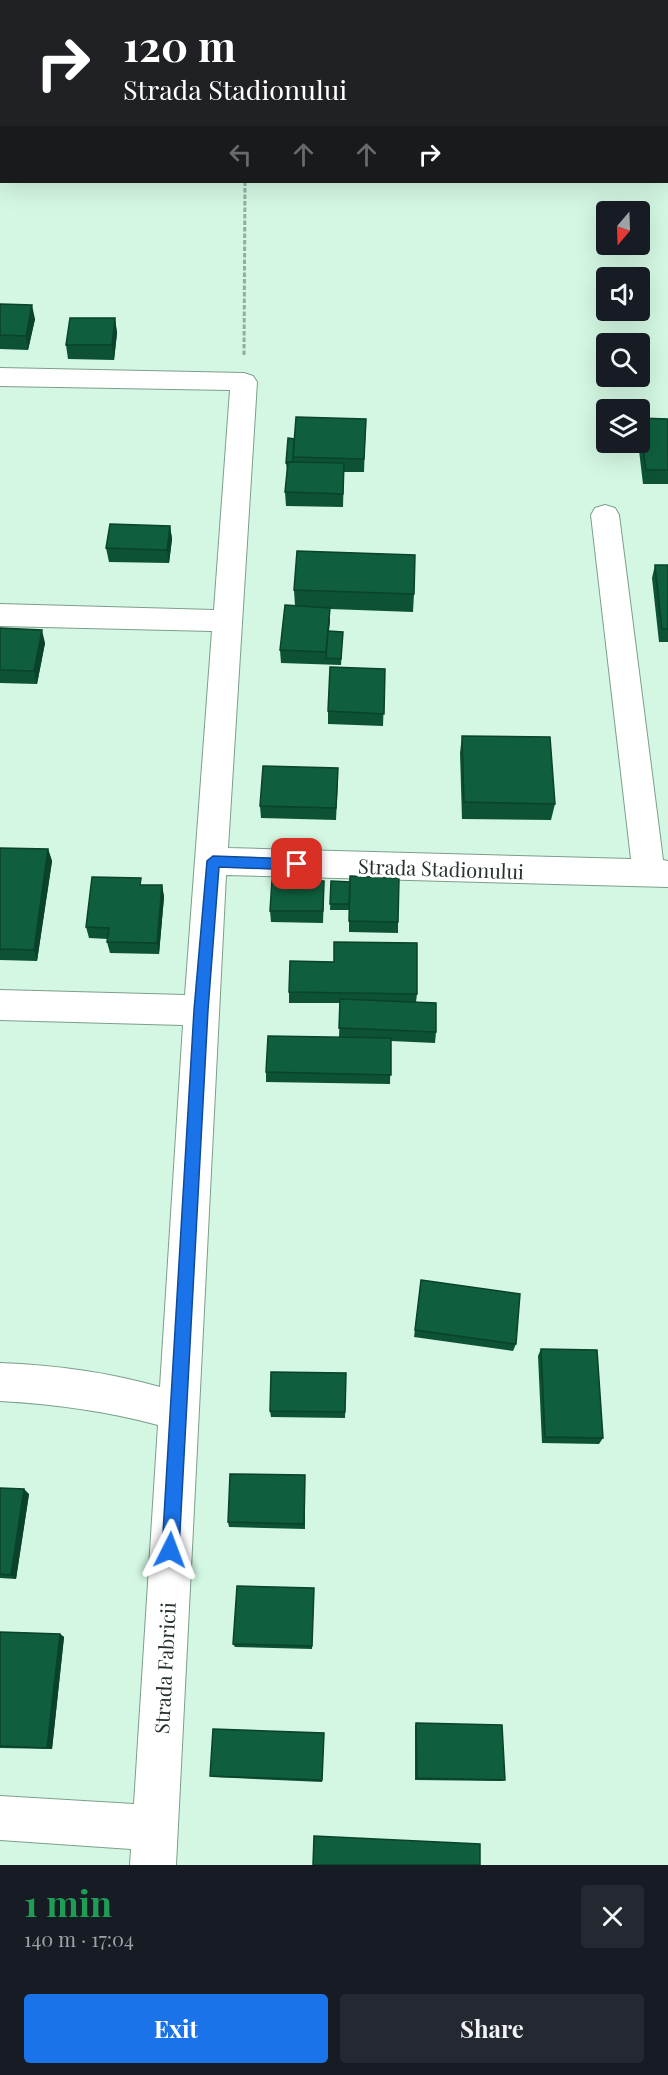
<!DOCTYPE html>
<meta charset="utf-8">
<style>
:root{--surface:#171b24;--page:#242831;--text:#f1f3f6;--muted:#9ea1a6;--accent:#1a73e8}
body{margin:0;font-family:"Playfair Display",serif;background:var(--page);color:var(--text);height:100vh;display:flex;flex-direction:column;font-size:22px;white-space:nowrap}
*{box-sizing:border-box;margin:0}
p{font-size:20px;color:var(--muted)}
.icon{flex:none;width:33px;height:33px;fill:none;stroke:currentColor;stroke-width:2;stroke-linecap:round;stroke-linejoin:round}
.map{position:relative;height:1865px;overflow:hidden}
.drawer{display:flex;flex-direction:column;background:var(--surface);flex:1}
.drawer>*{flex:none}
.top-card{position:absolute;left:0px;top:0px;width:669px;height:183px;box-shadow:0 6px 24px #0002;background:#202124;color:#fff;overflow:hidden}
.needle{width:39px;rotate:199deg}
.controls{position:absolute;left:596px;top:201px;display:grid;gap:12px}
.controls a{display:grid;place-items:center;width:54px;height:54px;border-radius:6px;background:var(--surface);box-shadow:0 6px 24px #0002;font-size:30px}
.pin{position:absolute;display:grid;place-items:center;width:51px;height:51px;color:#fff;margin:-26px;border-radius:12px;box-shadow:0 3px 9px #0006}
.me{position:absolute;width:66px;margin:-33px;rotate:3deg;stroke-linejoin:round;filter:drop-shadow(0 0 4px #0008)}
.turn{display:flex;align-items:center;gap:21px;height:126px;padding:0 24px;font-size:27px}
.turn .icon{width:78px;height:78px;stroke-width:2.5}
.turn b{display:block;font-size:42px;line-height:51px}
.lanes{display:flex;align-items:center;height:57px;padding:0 24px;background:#0003;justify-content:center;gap:30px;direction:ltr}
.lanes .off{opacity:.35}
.round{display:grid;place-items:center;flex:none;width:63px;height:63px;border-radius:6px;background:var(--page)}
.head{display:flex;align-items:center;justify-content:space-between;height:102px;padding:0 24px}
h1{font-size:36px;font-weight:700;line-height:45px;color:#1e9e55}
.primary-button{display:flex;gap:12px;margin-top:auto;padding:12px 24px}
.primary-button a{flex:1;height:69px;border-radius:6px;background:var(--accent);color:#fff;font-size:24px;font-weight:700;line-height:69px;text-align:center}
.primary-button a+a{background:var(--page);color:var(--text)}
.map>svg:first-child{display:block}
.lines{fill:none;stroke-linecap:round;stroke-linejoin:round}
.minor-casing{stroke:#7d9e8b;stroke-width:2}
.path{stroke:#92ae9e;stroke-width:3;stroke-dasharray:4.5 2;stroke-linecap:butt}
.minor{fill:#fff;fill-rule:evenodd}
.wall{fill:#0d5235}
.shaded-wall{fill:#0a422b}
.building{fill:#0f5f3e;stroke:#0a422b;stroke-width:1.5}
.route{fill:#1a73e8;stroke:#114b97;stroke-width:1.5}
.labels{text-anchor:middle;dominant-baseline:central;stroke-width:6;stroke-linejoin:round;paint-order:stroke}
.street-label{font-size:20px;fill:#25332b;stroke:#fff}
</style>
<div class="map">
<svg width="668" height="1865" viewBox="0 0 668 1865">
<rect width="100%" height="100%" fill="#d3f7e3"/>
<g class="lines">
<g class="minor-casing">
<path id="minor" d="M 0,368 L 244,373 L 253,376 L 257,382 L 228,848 L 631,859 L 591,515 L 595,508 L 605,505 L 615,508 L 619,515 L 663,860 L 668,861 L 668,887 L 226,875 L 176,1865 L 130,1865 L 131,1849 L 0,1840 L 0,1796 L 134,1804 L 158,1425 C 106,1411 54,1404 0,1401 L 0,1363 C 55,1365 107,1372 160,1387 L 183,1025 L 0,1020 L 0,990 L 185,995 L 212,631 L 0,626 L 0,604 L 214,610 L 230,390 L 0,386 Z"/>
</g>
<path class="path" d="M 244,355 L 245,182"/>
<use href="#minor" class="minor"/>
</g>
<g class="wall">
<path d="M 0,304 L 35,319 L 28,350 L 0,349 Z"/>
<path d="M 115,318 L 117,333 L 114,360 L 68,359 L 66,345 Z"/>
<path d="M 639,418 L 668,419 L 668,484 L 643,484 L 638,442 L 639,442 Z"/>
<path d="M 366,419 L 364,472 L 344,472 L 343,507 L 286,506 L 285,492 L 287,470 L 286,463 L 294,439 Z"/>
<path d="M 170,526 L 172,539 L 169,563 L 109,562 L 106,548 Z"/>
<path d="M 655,565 L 668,565 L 668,642 L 659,642 L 652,578 Z"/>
<path d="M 294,590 L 414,594 L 413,612 L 330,609 L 329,631 L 343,632 L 341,665 L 281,663 L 280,650 L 295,606 Z"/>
<path d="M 0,628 L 45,643 L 37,684 L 0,683 Z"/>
<path d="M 385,669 L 383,726 L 328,724 L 328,711 Z"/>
<path d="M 462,736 L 555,804 L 551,820 L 462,819 L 460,753 Z"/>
<path d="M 338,780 L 336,820 L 261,818 L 260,806 Z"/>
<path d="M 0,848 L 48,849 L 52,861 L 37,961 L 0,960 Z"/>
<path d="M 331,881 L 398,922 L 398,933 L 349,932 L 349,910 L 330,910 Z"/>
<path d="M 142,885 L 162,885 L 164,897 L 159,954 L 110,953 L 107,942 L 108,939 L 89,938 L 86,927 Z"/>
<path d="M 324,892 L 323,923 L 271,922 L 270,911 Z"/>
<path d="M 289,992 L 417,994 L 416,1002 L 436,1032 L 435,1043 L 391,1041 L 390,1084 L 266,1082 L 266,1072 L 339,1037 L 340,1003 L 289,1003 Z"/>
<path d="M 421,1280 L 516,1344 L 513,1351 L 414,1337 Z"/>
<path d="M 541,1349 L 603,1438 L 599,1444 L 542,1443 L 538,1356 Z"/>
<path d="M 346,1373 L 345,1418 L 271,1417 L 270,1411 Z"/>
<path d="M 305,1475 L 305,1529 L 229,1527 L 228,1522 Z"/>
<path d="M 0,1488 L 29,1494 L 16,1579 L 0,1578 Z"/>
<path d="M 314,1592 L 312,1649 L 235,1647 L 233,1644 Z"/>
<path d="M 0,1632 L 60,1634 L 64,1637 L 52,1749 L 0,1748 Z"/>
<path d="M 416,1723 L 505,1780 L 502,1781 L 415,1780 L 415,1725 Z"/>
<path d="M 324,1733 L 322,1782 L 212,1777 L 210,1776 Z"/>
</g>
<g class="shaded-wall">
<path d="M 32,305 L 35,319 L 28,350 L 26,336 Z"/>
<path d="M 115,318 L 117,333 L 114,360 L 112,345 Z"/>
<path d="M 170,526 L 172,539 L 169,563 L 167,550 Z"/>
<path d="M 330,608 L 330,621 L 326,658 L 326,652 Z"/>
<path d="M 42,630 L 45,643 L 37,684 L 34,671 Z"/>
<path d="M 48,849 L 52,861 L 37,961 L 34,950 Z"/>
<path d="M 162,885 L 164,897 L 159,954 L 157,943 Z"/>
<path d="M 24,1489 L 29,1494 L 16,1579 L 11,1575 Z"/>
<path d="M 60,1634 L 64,1637 L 52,1749 L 47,1748 Z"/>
</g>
<g class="building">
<path d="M 0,304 L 32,305 L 26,336 L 0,335 Z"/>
<path d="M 70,318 L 115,318 L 112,345 L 66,345 Z"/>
<path d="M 296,417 L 366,419 L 364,459 L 293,457 Z"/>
<path d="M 639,418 L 668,419 L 668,470 L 646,470 Z"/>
<path d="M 288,438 L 294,439 L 293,462 L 288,462 L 287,463 L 286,463 Z"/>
<path d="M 288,462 L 344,463 L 343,494 L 285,492 Z"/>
<path d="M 110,524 L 170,526 L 167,550 L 106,548 Z"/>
<path d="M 297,551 L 415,555 L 414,594 L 294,590 Z"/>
<path d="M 655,565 L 668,565 L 668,629 L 662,629 Z"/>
<path d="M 285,605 L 330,608 L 326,652 L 280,650 Z"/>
<path d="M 0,628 L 42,630 L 34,671 L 0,670 Z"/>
<path d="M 328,631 L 343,632 L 341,659 L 326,658 Z"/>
<path d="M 330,667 L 385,669 L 384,714 L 328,711 Z"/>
<path d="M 462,736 L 550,737 L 555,804 L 464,802 Z"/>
<path d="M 263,766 L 338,768 L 336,808 L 260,806 Z"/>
<path d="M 0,848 L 48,849 L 34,950 L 0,949 Z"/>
<path d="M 350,876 L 399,878 L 398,922 L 349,921 Z"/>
<path d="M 92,877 L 141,878 L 140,885 L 162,885 L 157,943 L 107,942 L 109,928 L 86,927 Z"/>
<path d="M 272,880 L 324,881 L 323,911 L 270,911 Z"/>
<path d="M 331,881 L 350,882 L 349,904 L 330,904 Z"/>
<path d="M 334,942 L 417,943 L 417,994 L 289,992 L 290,961 L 334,962 Z"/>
<path d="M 340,999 L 436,1003 L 436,1032 L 339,1028 Z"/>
<path d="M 268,1036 L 391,1038 L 391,1075 L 266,1072 Z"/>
<path d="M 421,1280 L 520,1294 L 516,1344 L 415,1330 Z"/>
<path d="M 541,1349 L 597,1350 L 603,1438 L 545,1437 Z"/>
<path d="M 271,1372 L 346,1373 L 345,1412 L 270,1411 Z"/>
<path d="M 230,1474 L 305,1475 L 304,1524 L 228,1522 Z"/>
<path d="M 0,1488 L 24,1489 L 11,1575 L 0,1574 Z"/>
<path d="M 237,1586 L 314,1588 L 312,1646 L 233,1644 Z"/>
<path d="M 0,1632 L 60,1634 L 47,1748 L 0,1746 Z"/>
<path d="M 416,1723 L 502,1725 L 505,1780 L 417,1778 Z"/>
<path d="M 213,1729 L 324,1733 L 322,1780 L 210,1776 Z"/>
<path d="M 314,1836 L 480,1844 L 480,1865 L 313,1865 Z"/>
</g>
<path class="route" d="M 213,856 L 297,859 L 304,864 L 297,870 L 219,867 L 208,1010 L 179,1550 L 176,1556 L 170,1558 L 164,1556 L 162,1550 L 194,1010 L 207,861 Z"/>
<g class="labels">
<g class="street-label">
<text transform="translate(441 868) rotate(2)">Strada Stadionului</text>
<text transform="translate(164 1668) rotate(-87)">Strada Fabricii</text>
</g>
</g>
</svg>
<div class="controls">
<a><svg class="needle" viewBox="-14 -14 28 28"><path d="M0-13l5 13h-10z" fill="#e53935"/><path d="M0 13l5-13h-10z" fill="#9ea1a6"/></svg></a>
<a><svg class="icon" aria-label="sound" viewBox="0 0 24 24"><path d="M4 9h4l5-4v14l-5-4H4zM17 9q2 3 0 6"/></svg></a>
<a><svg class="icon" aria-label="search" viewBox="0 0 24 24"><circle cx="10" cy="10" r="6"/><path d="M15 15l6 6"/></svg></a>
<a><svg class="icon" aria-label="layers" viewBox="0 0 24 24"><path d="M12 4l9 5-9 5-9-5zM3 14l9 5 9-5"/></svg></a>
</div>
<div class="pin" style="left:297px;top:864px;background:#d93025"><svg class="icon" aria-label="arrive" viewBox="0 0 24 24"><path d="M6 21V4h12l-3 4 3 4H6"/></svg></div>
<svg class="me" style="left:170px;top:1550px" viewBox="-20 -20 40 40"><path d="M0-17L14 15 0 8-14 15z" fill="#1a73e8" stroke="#fff" stroke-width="4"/></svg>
<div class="top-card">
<div class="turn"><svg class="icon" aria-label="right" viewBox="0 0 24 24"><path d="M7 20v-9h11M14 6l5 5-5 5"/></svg><div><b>120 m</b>Strada Stadionului</div></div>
<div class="lanes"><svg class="icon off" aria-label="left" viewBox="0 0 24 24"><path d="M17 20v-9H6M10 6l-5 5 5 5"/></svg><svg class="icon off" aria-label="ahead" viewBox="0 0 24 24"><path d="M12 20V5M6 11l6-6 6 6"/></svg><svg class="icon off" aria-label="ahead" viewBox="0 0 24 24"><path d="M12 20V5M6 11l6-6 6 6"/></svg><svg class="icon" aria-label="right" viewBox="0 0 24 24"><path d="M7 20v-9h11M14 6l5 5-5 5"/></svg></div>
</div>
</div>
<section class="drawer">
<div class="head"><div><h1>1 min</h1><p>140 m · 17:04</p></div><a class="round"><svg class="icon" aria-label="close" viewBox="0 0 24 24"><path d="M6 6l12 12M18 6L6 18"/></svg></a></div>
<div class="primary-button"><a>Exit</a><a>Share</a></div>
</section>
